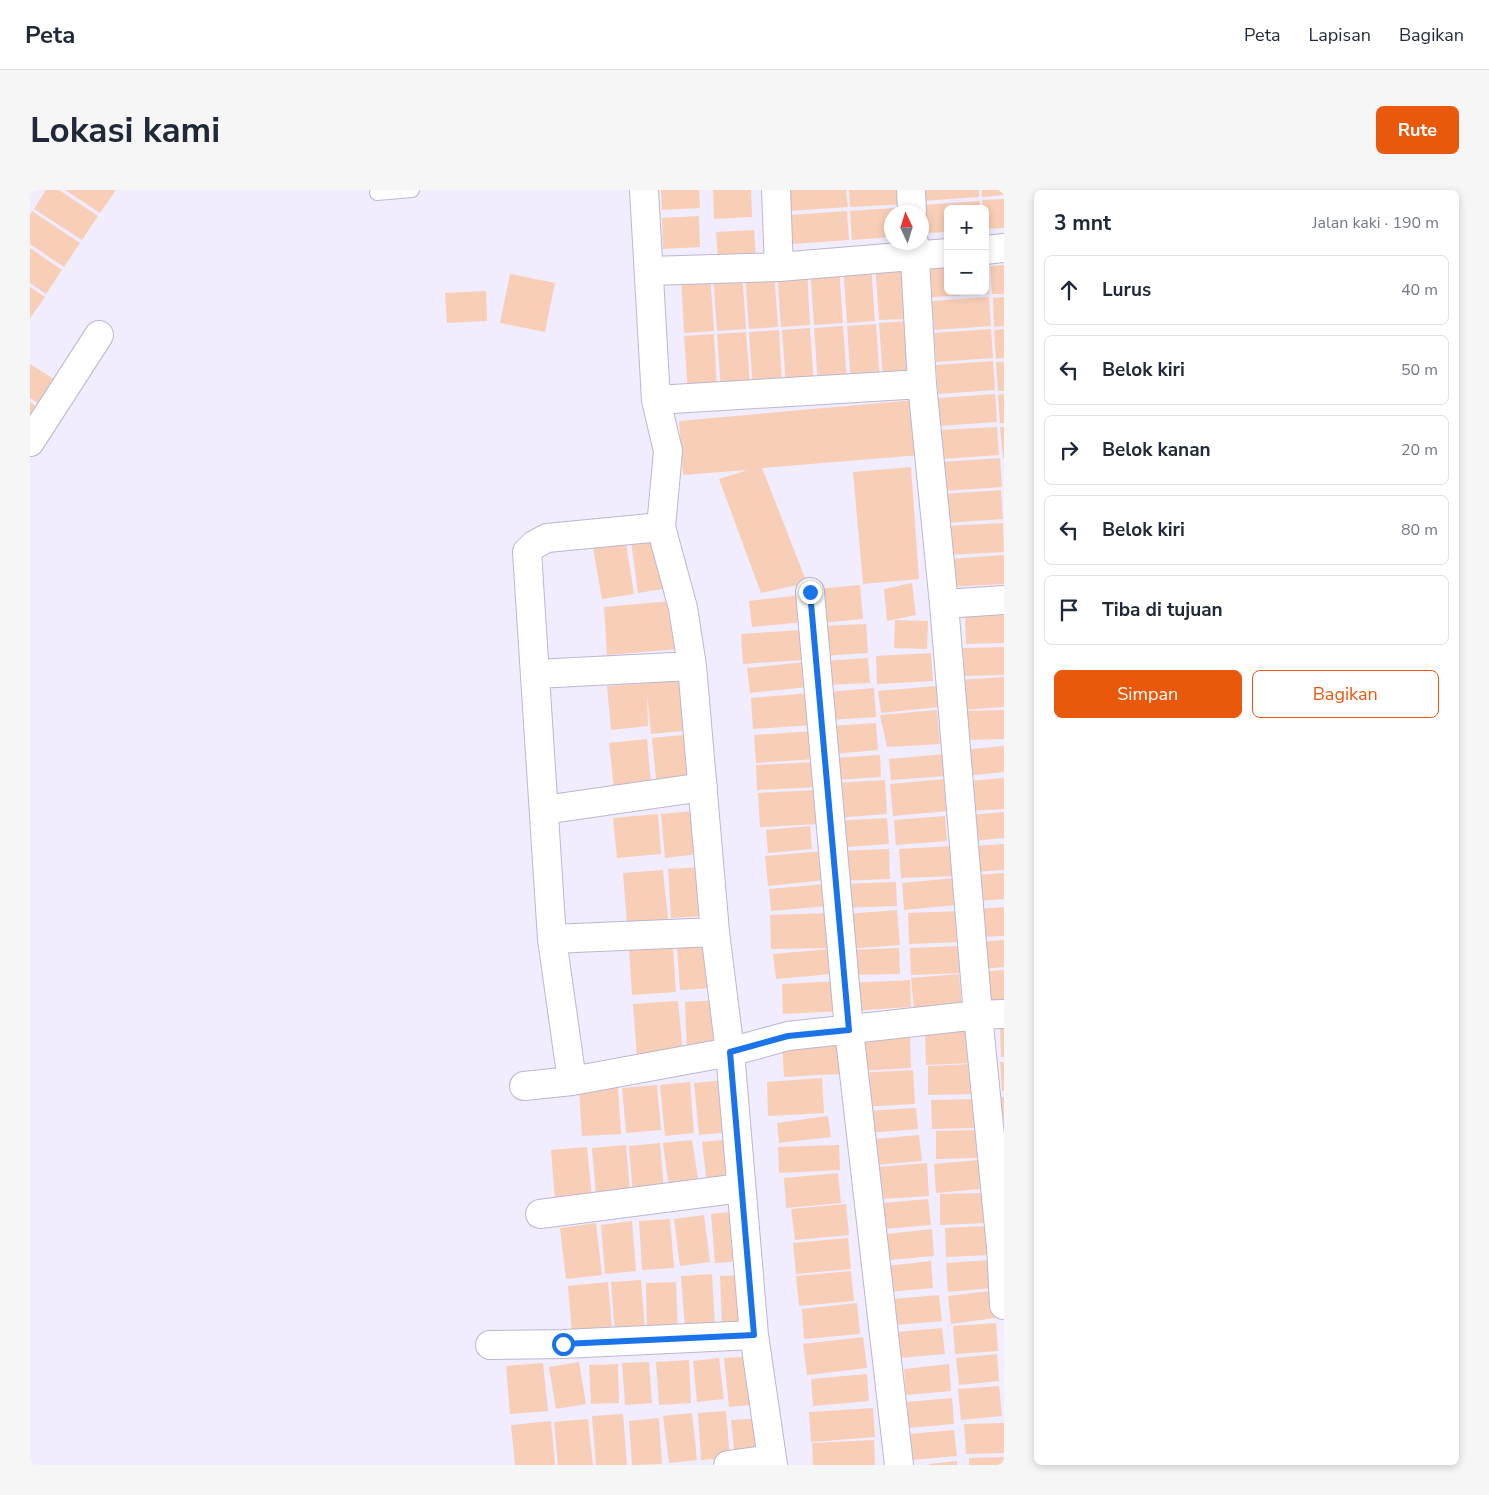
<!DOCTYPE html>
<html lang="id">
<head>
<meta charset="utf-8">
<style>
  body { margin:0; font-family:"Nunito Sans",sans-serif; background:#f6f6f7; color:#1f2937 }
  .controls { position:absolute; right:15px; top:15px; display:grid; overflow:hidden; border-radius:8px; box-shadow:0 2px 8px #0003 }
  .controls button { width:45px; height:45px; display:grid; place-items:center; padding:0; border:0; border-bottom:1px solid #e0e1e3; background:#fff; color:#1f2937; font:25px sans-serif }
  .compass { position:absolute; left:854px; top:15px; width:45px; height:45px; border-radius:50%; background:#fff; box-shadow:0 2px 8px #0003; rotate:356deg }
  .stop { position:absolute; width:15px; height:15px; margin:-11px; border:4px solid #1a73e8; border-radius:50%; background:#fff }
  .stop.end { background:#1a73e8; border-color:#fff; box-shadow:0 1px 5px #0008 }
  .list { margin:0; padding:0; list-style:none }
  h2 { display:flex; justify-content:space-between; align-items:center; height:65px; margin:0; padding:0 20px; font-size:21px }
  h2 small { font-size:16px; font-weight:400; color:#747a83 }
  .list li { display:grid; grid-template-columns:32px 1fr auto; gap:15px; align-items:center; box-sizing:border-box; height:70px; margin:0 10px 10px; padding:0 10px; border:1px solid #e0e1e3; border-radius:8px }
  .list b { display:block; font-size:19px; white-space:nowrap }
  .list em { font-size:16px; font-style:normal; color:#747a83 }
  .actions { display:flex; gap:10px; padding:15px 20px }
  .actions a { flex:1; padding:11px 0; border:1px solid #ea580c; border-radius:8px; text-align:center; font-size:18px; color:#ea580c }
  .actions .main { background:#ea580c; color:#fff }
  .icon { flex:none; width:28px; height:28px; fill:none; stroke:currentColor; stroke-width:2; stroke-linecap:round; stroke-linejoin:round }
  .map { position:relative; flex:none; width:974px; height:1275px; overflow:hidden; border-radius:8px }
  header { display:flex; align-items:center; gap:30px; box-sizing:border-box; height:70px; padding:0 25px; background:#fff; border-bottom:1px solid #e0e1e3 }
  header strong { font-size:24px }
  nav { display:flex; gap:28px; margin-inline-start:auto; font-size:18px }
  .intro { display:flex; align-items:center; justify-content:space-between; box-sizing:border-box; height:120px; padding:0 30px }
  h1 { margin:0; font-size:35px }
  .button { padding:12px 22px; border-radius:8px; background:#ea580c; color:#fff; font-size:18px; font-weight:700 }
  main { display:flex; gap:30px; padding:0 30px }
  aside { flex:1; background:#fff; border-radius:8px; box-shadow:0 2px 8px #0003 }
  .map>svg:first-child { display:block }
  .building { fill:#f9ceb7 }
  .lines { fill:none; stroke-linecap:round; stroke-linejoin:round }
  .lane-casing { stroke:#bdb6d1; stroke-width:16 }
  .street-casing { stroke:#bdb6d1; stroke-width:30 }
  .lane { stroke:#fff; stroke-width:14 }
  .street { stroke:#fff; stroke-width:28 }
  .route { stroke:#1a73e8; stroke-width:6 }
</style>
</head>
<body>
<header>
<strong>Peta</strong>
<nav><a>Peta</a><a>Lapisan</a><a>Bagikan</a></nav>
</header>
<div class="intro"><h1>Lokasi kami</h1><a class="button">Rute</a></div>
<main>
<div class="map">
<svg width="974" height="1275" viewBox="0 0 974 1275">
  <rect width="100%" height="100%" fill="#f1ecfe"/>
  <path class="building" d="M 16,0 L 29,0 L 68,26 L 52,50 L 4,19 Z
    M 35,0 L 86,0 L 70,23 Z
    M 631,0 L 669,0 L 670,18 L 632,20 Z
    M 683,0 L 721,0 L 722,27 L 684,29 Z
    M 758,0 L 816,0 L 818,17 L 760,21 Z
    M 819,0 L 877,0 L 878,14 L 820,17 Z
    M 891,0 L 949,0 L 949,7 L 892,11 Z
    M 952,0 L 974,0 L 974,5 L 952,7 Z
    M 974,9 L 974,38 L 955,39 L 955,19 L 953,19 L 952,10 Z
    M 950,11 L 950,19 L 918,19 L 918,42 L 894,43 L 892,15 Z
    M 878,17 L 878,22 L 862,22 L 862,47 L 822,50 L 820,21 Z
    M 2,21 L 50,53 L 34,77 L 0,54 L 0,25 Z
    M 817,21 L 819,50 L 762,54 L 760,25 Z
    M 669,26 L 670,57 L 633,59 L 632,28 Z
    M 724,40 L 726,70 L 688,72 L 686,42 Z
    M 0,58 L 32,80 L 16,104 L 0,93 Z
    M 874,71 L 878,129 L 849,130 L 845,73 Z
    M 841,74 L 845,131 L 817,133 L 813,76 Z
    M 955,75 L 957,75 L 959,104 L 902,107 L 900,79 L 918,77 L 918,101 L 955,101 Z
    M 974,75 L 974,104 L 962,104 L 960,76 Z
    M 809,76 L 813,133 L 784,135 L 780,78 Z
    M 777,78 L 780,135 L 751,137 L 747,80 Z
    M 744,80 L 748,137 L 719,139 L 715,82 Z
    M 712,82 L 716,139 L 687,141 L 683,84 Z
    M 480,84 L 525,93 L 515,142 L 470,133 Z
    M 680,84 L 684,141 L 654,143 L 651,86 Z
    M 0,97 L 15,107 L 0,128 Z
    M 456,101 L 457,131 L 417,133 L 415,103 Z
    M 959,107 L 961,136 L 904,140 L 902,111 Z
    M 974,107 L 974,136 L 964,137 L 963,108 Z
    M 878,131 L 882,188 L 853,190 L 849,133 Z
    M 846,134 L 850,191 L 821,193 L 817,136 Z
    M 813,136 L 817,193 L 788,195 L 784,138 Z
    M 780,138 L 784,195 L 756,197 L 752,140 Z
    M 961,139 L 963,168 L 906,172 L 904,143 Z
    M 974,139 L 974,168 L 966,169 L 964,140 Z
    M 749,140 L 752,197 L 723,199 L 719,142 Z
    M 716,142 L 720,199 L 691,201 L 687,144 Z
    M 684,144 L 687,201 L 658,203 L 654,146 Z
    M 963,171 L 965,200 L 908,204 L 906,175 Z
    M 966,172 L 974,172 L 974,201 L 968,201 Z
    M 0,174 L 33,195 L 17,219 L 0,208 Z
    M 965,204 L 967,232 L 909,236 L 907,208 Z
    M 974,204 L 974,233 L 970,233 L 968,205 Z
    M 885,210 L 890,265 L 732,278 L 777,393 L 731,403 L 689,289 L 718,280 L 653,285 L 649,231 Z
    M 0,212 L 14,222 L 0,244 Z
    M 967,237 L 969,265 L 912,269 L 910,240 Z
    M 970,237 L 974,237 L 974,268 L 973,268 Z
    M 970,268 L 972,297 L 914,301 L 912,272 Z
    M 881,277 L 889,389 L 833,394 L 823,282 Z
    M 971,300 L 973,329 L 916,333 L 914,304 Z
    M 973,333 L 974,362 L 917,365 L 916,336 Z
    M 630,347 L 639,398 L 608,403 L 601,351 Z
    M 596,353 L 604,404 L 572,409 L 563,358 Z
    M 974,365 L 974,394 L 920,397 L 918,369 Z
    M 882,393 L 886,425 L 857,431 L 854,399 Z
    M 830,395 L 833,429 L 791,433 L 788,399 Z
    M 771,405 L 774,432 L 722,437 L 719,411 Z
    M 642,411 L 649,459 L 577,465 L 574,417 Z
    M 974,425 L 974,453 L 936,454 L 935,426 Z
    M 865,430 L 898,431 L 897,459 L 864,458 Z
    M 836,434 L 838,463 L 793,466 L 792,436 Z
    M 771,440 L 773,470 L 713,474 L 711,444 Z
    M 974,457 L 974,485 L 934,486 L 933,458 Z
    M 901,463 L 903,491 L 847,494 L 846,466 Z
    M 838,468 L 840,493 L 794,495 L 793,471 Z
    M 775,472 L 778,497 L 720,503 L 717,478 Z
    M 974,487 L 974,517 L 932,520 L 930,490 Z
    M 658,490 L 663,540 L 621,544 L 617,503 L 618,536 L 581,540 L 577,496 Z
    M 907,496 L 909,517 L 851,523 L 848,501 Z
    M 844,498 L 846,527 L 800,530 L 798,502 Z
    M 781,503 L 783,535 L 723,539 L 721,508 Z
    M 907,520 L 910,554 L 857,557 L 850,525 Z
    M 974,520 L 974,549 L 933,550 L 932,521 Z
    M 846,533 L 848,560 L 803,564 L 800,536 Z
    M 784,541 L 786,569 L 726,573 L 724,545 Z
    M 662,544 L 667,595 L 627,599 L 622,548 Z
    M 617,549 L 621,595 L 584,599 L 579,553 Z
    M 974,556 L 974,582 L 934,586 L 932,560 Z
    M 914,564 L 916,586 L 861,590 L 859,569 Z
    M 850,565 L 851,587 L 803,590 L 803,568 Z
    M 787,572 L 788,597 L 727,600 L 726,575 Z
    M 974,588 L 974,619 L 939,621 L 937,591 Z
    M 915,589 L 918,621 L 863,626 L 860,594 Z
    M 855,590 L 857,624 L 806,628 L 804,593 Z
    M 787,600 L 789,634 L 730,637 L 728,603 Z
    M 663,621 L 668,664 L 635,668 L 631,624 Z
    M 974,622 L 974,648 L 943,651 L 941,625 Z
    M 628,624 L 631,664 L 587,668 L 583,628 Z
    M 915,626 L 917,651 L 866,655 L 864,630 Z
    M 857,628 L 859,654 L 805,658 L 803,631 Z
    M 780,636 L 782,659 L 738,663 L 736,640 Z
    M 974,654 L 974,680 L 945,682 L 944,656 Z
    M 923,656 L 925,686 L 871,688 L 869,659 Z
    M 859,659 L 860,689 L 808,691 L 807,661 Z
    M 793,661 L 796,690 L 738,696 L 735,666 Z
    M 672,677 L 676,726 L 641,728 L 638,679 Z
    M 633,680 L 638,730 L 597,734 L 593,683 Z
    M 974,683 L 974,709 L 948,711 L 945,685 Z
    M 924,688 L 926,715 L 874,720 L 872,693 Z
    M 866,692 L 867,716 L 812,718 L 811,694 Z
    M 796,694 L 798,716 L 741,721 L 739,699 Z
    M 974,717 L 974,746 L 949,747 L 947,719 Z
    M 867,720 L 870,755 L 818,759 L 815,724 Z
    M 930,721 L 931,752 L 879,754 L 878,723 Z
    M 800,723 L 801,758 L 741,759 L 740,725 Z
    M 974,750 L 974,777 L 951,779 L 949,752 Z
    M 682,755 L 685,798 L 650,800 L 647,758 Z
    M 931,756 L 933,783 L 881,785 L 880,758 Z
    M 643,757 L 646,802 L 602,805 L 599,760 Z
    M 869,758 L 870,784 L 818,785 L 817,760 Z
    M 801,759 L 803,784 L 746,789 L 743,764 Z
    M 974,780 L 974,811 L 953,813 L 951,782 Z
    M 929,784 L 932,815 L 884,819 L 881,788 Z
    M 880,790 L 881,817 L 821,821 L 819,793 Z
    M 810,791 L 812,821 L 753,824 L 752,794 Z
    M 689,810 L 691,861 L 657,862 L 655,812 Z
    M 648,811 L 653,864 L 607,868 L 603,814 Z
    M 974,838 L 974,867 L 971,867 L 970,839 Z
    M 941,840 L 943,873 L 896,875 L 895,843 Z
    M 880,844 L 881,878 L 829,881 L 827,847 Z
    M 807,849 L 810,884 L 754,887 L 752,853 Z
    M 970,872 L 974,872 L 974,901 L 972,901 Z
    M 943,874 L 944,904 L 898,905 L 898,876 Z
    M 883,880 L 885,914 L 830,917 L 828,883 Z
    M 792,888 L 794,923 L 738,926 L 737,892 Z
    M 696,890 L 700,942 L 669,945 L 664,893 Z
    M 660,892 L 664,943 L 635,946 L 630,895 Z
    M 627,895 L 631,940 L 596,943 L 592,898 Z
    M 588,897 L 591,944 L 552,946 L 549,899 Z
    M 971,907 L 974,907 L 974,929 L 972,930 Z
    M 944,909 L 945,938 L 902,939 L 901,910 Z
    M 886,918 L 888,939 L 837,943 L 836,921 Z
    M 798,926 L 801,947 L 749,953 L 747,933 Z
    M 946,940 L 947,968 L 906,969 L 906,941 Z
    M 889,945 L 892,971 L 846,975 L 844,949 Z
    M 700,949 L 704,991 L 677,994 L 672,952 Z
    M 662,950 L 669,995 L 639,999 L 633,953 Z
    M 630,953 L 634,1001 L 603,1004 L 599,956 Z
    M 596,955 L 600,1003 L 566,1006 L 562,958 Z
    M 809,955 L 810,980 L 749,983 L 748,957 Z
    M 557,957 L 562,1008 L 525,1011 L 521,960 Z
    M 948,970 L 950,999 L 906,1003 L 904,974 Z
    M 897,973 L 899,1006 L 850,1009 L 847,977 Z
    M 808,983 L 811,1013 L 756,1018 L 754,988 Z
    M 955,1003 L 956,1033 L 910,1035 L 910,1004 Z
    M 898,1009 L 901,1035 L 855,1039 L 853,1013 Z
    M 816,1014 L 819,1045 L 765,1050 L 761,1019 Z
    M 710,1021 L 714,1071 L 685,1073 L 681,1024 Z
    M 674,1025 L 680,1072 L 650,1076 L 644,1029 Z
    M 640,1029 L 644,1078 L 612,1080 L 609,1031 Z
    M 602,1031 L 606,1081 L 575,1084 L 571,1035 Z
    M 566,1033 L 572,1085 L 536,1089 L 530,1038 Z
    M 958,1036 L 960,1065 L 916,1067 L 915,1038 Z
    M 902,1039 L 904,1066 L 859,1070 L 856,1044 Z
    M 818,1048 L 821,1079 L 766,1084 L 763,1053 Z
    M 959,1070 L 961,1098 L 918,1102 L 916,1073 Z
    M 901,1071 L 903,1098 L 858,1102 L 856,1076 Z
    M 821,1081 L 824,1111 L 769,1116 L 766,1086 Z
    M 682,1084 L 685,1138 L 655,1140 L 651,1086 Z
    M 717,1085 L 718,1134 L 692,1135 L 690,1086 Z
    M 611,1090 L 615,1141 L 585,1144 L 581,1092 Z
    M 578,1092 L 582,1140 L 542,1144 L 538,1096 Z
    M 646,1092 L 648,1143 L 617,1143 L 616,1093 Z
    M 961,1101 L 965,1128 L 921,1134 L 918,1106 Z
    M 909,1105 L 912,1131 L 866,1135 L 864,1109 Z
    M 827,1113 L 830,1144 L 774,1149 L 772,1119 Z
    M 966,1133 L 968,1161 L 925,1164 L 923,1136 Z
    M 912,1138 L 915,1164 L 869,1168 L 867,1142 Z
    M 833,1147 L 837,1178 L 777,1185 L 773,1154 Z
    M 967,1164 L 969,1191 L 929,1195 L 926,1168 Z
    M 726,1166 L 730,1214 L 699,1217 L 694,1168 Z
    M 689,1168 L 694,1209 L 667,1212 L 663,1171 Z
    M 659,1170 L 661,1213 L 629,1215 L 626,1172 Z
    M 549,1172 L 556,1214 L 526,1219 L 519,1177 Z
    M 619,1172 L 622,1213 L 595,1215 L 592,1173 Z
    M 513,1173 L 518,1221 L 480,1224 L 476,1176 Z
    M 588,1174 L 589,1213 L 561,1214 L 559,1175 Z
    M 919,1174 L 921,1201 L 876,1205 L 874,1179 Z
    M 837,1184 L 839,1211 L 783,1216 L 781,1189 Z
    M 969,1196 L 972,1226 L 931,1230 L 928,1199 Z
    M 922,1208 L 924,1234 L 879,1238 L 877,1212 Z
    M 843,1218 L 845,1247 L 781,1252 L 779,1222 Z
    M 696,1221 L 700,1268 L 671,1270 L 668,1223 Z
    M 662,1223 L 667,1270 L 639,1273 L 633,1226 Z
    M 593,1224 L 597,1275 L 566,1275 L 562,1226 Z
    M 629,1228 L 632,1274 L 602,1275 L 599,1231 Z
    M 734,1228 L 737,1268 L 705,1270 L 701,1230 Z
    M 558,1229 L 563,1275 L 528,1275 L 524,1232 Z
    M 521,1231 L 525,1275 L 485,1275 L 481,1235 Z
    M 974,1233 L 974,1263 L 936,1264 L 934,1234 Z
    M 924,1240 L 927,1266 L 881,1270 L 879,1244 Z
    M 844,1250 L 845,1275 L 783,1275 L 782,1253 Z
    M 974,1267 L 974,1275 L 939,1275 L 939,1268 Z
    M 927,1271 L 927,1275 L 899,1275 L 899,1274 Z"/>
  <g class="lines">
    <defs>
      <path id="lane" d="M 347,3 L 382,0"/>
      <path id="street" d="M 614,0 L 626,210 L 638,261 L 631,337 L 653,418 L 662,476 L 685,742 L 700,862 L 724,1145 L 743,1275
        M 746,0 L 749,77
        M 881,0 L 882,22
        M 884,52 L 892,194 L 914,414 L 948,825 L 971,1057 L 974,1115
        M 955,60 L 974,58
        M 619,81 L 749,77 L 918,63
        M 626,210 L 892,194
        M 0,252 L 69,145
        M 780,402 L 819,840 L 869,1275
        M 914,414 L 974,410
        M 506,484 L 662,476
        M 514,620 L 673,597
        M 522,749 L 685,742
        M 542,891 L 522,749 L 497,362 L 504,355 L 517,348 L 631,337
        M 494,896 L 542,891 L 700,862 L 758,846 L 948,825 L 974,824
        M 510,1024 L 711,998
        M 460,1155 L 533,1154 L 724,1145
        M 698,1275 L 742,1269"/>
    </defs>
    <use href="#lane" class="lane-casing"/>
    <use href="#street" class="street-casing"/>
    <use href="#lane" class="lane"/>
    <use href="#street" class="street"/>
  </g>
  <g class="lines">
    <path class="route" d="M 533,1154 L 724,1145 L 700,862 L 758,846 L 819,840 L 780,402"/>
  </g>
</svg>
<div class="controls">
<button>+</button>
<button>−</button>
</div>
<svg class="compass" viewBox="-18 -18 36 36"><path d="M0-13l5 13h-10z" fill="#e53935"/><path d="M0 13l5-13h-10z" fill="#747a83"/></svg>
<div class="stop" style="left:533px;top:1154px"></div>
<div class="stop end" style="left:780px;top:402px"></div>
</div>
<aside>
<h2>3 mnt<small>Jalan kaki · 190 m</small></h2>
<ul class="list">
<li><svg class="icon" aria-label="ahead" viewBox="0 0 24 24"><path d="M12 20V5M6 11l6-6 6 6"/></svg><div><b>Lurus</b></div><em>40 m</em></li>
<li><svg class="icon" aria-label="left" viewBox="0 0 24 24"><path d="M17 20v-9H6M10 6l-5 5 5 5"/></svg><div><b>Belok kiri</b></div><em>50 m</em></li>
<li><svg class="icon" aria-label="right" viewBox="0 0 24 24"><path d="M7 20v-9h11M14 6l5 5-5 5"/></svg><div><b>Belok kanan</b></div><em>20 m</em></li>
<li><svg class="icon" aria-label="left" viewBox="0 0 24 24"><path d="M17 20v-9H6M10 6l-5 5 5 5"/></svg><div><b>Belok kiri</b></div><em>80 m</em></li>
<li><svg class="icon" aria-label="arrive" viewBox="0 0 24 24"><path d="M6 21V4h12l-3 4 3 4H6"/></svg><div><b>Tiba di tujuan</b></div></li>
</ul>
<div class="actions"><a class="main">Simpan</a><a>Bagikan</a></div>
</aside>
</main>
</body>
</html>
